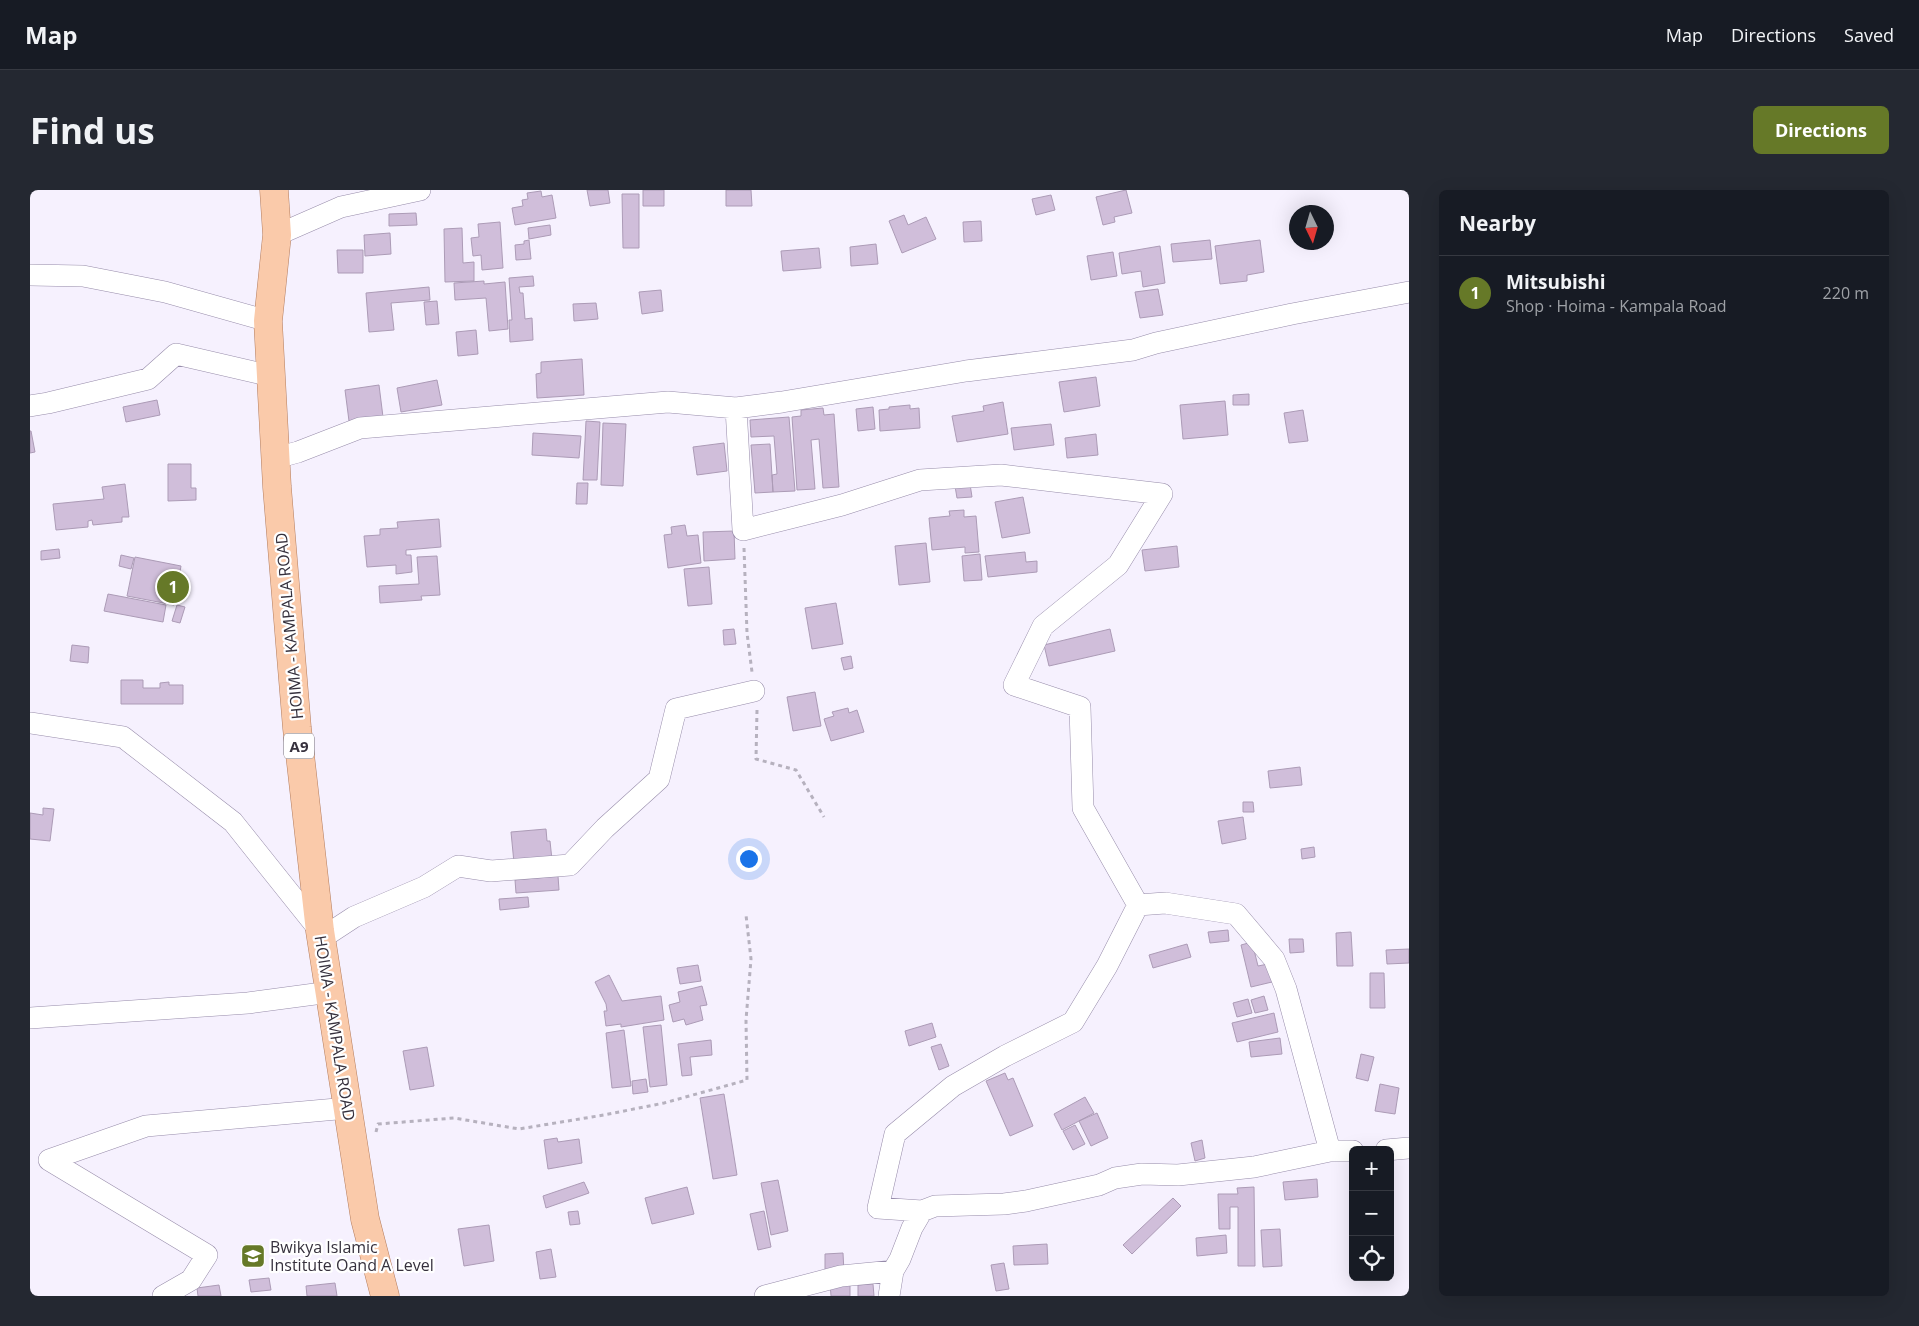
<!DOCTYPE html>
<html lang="en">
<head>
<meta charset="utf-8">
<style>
  body { margin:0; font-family:"Open Sans",sans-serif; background:#242831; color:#f1f3f6 }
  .controls { position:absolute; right:15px; bottom:15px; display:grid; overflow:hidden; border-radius:8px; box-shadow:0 5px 20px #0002 }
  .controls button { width:45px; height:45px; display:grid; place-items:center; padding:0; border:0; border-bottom:1px solid #363941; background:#171b24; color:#f1f3f6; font:25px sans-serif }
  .compass { position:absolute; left:1259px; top:15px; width:45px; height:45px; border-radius:50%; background:#171b24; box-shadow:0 5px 20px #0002; rotate:175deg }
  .you { position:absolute; left:718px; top:668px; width:18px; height:18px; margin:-12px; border:4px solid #fff; border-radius:50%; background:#1a73e8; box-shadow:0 0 0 8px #1a73e833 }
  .badge { display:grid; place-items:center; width:32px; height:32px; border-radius:50%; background:#667928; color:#fff; font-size:16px; font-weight:700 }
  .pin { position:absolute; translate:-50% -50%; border:2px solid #fff; box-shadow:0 1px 5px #0006 }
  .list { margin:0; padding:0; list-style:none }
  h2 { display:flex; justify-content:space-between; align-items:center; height:65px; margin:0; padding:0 20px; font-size:21px }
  h2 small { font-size:16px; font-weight:400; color:#9ea1a6 }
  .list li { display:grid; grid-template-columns:32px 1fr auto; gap:15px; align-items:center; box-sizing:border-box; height:75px; padding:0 20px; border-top:1px solid #363941 }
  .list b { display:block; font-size:19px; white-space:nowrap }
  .list p { margin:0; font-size:16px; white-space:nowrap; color:#9ea1a6 }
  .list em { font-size:16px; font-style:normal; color:#9ea1a6 }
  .icon { flex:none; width:28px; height:28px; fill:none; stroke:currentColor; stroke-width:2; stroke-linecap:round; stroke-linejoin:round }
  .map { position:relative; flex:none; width:1379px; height:1106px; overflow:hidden; border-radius:8px }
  header { display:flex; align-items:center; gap:30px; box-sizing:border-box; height:70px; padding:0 25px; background:#171b24; border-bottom:1px solid #363941 }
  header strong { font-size:24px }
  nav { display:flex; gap:28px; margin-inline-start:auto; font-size:18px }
  .intro { display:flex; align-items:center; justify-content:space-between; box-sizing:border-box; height:120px; padding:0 30px }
  h1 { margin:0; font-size:35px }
  .button { padding:12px 22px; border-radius:8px; background:#667928; color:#fff; font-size:18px; font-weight:700 }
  main { display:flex; gap:30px; padding:0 30px }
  aside { flex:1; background:#171b24; border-radius:8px; box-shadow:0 5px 20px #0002 }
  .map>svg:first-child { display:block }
  .building { fill:#d0beda; stroke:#ac9bb6 }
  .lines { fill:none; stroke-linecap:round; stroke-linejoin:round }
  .street-casing { stroke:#978caa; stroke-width:22 }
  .primary-casing { stroke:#b37d5f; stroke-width:29 }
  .path { stroke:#b6b1be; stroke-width:3; stroke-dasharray:4 4; stroke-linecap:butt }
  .street { stroke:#fff; stroke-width:21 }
  .primary { stroke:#facaaa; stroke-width:28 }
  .labels { text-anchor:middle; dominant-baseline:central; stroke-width:4.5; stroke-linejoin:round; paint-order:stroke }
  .shield { fill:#fff; stroke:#726f77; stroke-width:1 }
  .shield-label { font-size:15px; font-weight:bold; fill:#36313d }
  .street-label { font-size:16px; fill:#36313d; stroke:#fff }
  .poi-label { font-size:16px; fill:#36313d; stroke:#fff; text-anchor:start }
</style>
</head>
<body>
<header>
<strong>Map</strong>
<nav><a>Map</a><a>Directions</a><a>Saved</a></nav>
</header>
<div class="intro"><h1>Find us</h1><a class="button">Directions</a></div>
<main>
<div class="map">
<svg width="1379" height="1106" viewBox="0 0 1379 1106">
  <rect width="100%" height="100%" fill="#f6f1fe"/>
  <path class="building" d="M 557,0 L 578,0 L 580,13 L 560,16 Z
    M 613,0 L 634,0 L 634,16 L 613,16 Z
    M 696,0 L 721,0 L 722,16 L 696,16 Z
    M 1096,0 L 1102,23 L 1084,27 L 1085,32 L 1073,35 L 1066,7 Z
    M 511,1 L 512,7 L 522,5 L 526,28 L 485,35 L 482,18 L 493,16 L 492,10 L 498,9 L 497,3 Z
    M 592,4 L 609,4 L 609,58 L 593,58 Z
    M 1021,5 L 1025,20 L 1006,25 L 1002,9 Z
    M 386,23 L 387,35 L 359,36 L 359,24 Z
    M 874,25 L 878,35 L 896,27 L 906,49 L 872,63 L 859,31 Z
    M 951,31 L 952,51 L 934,52 L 933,32 Z
    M 470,32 L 473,78 L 452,80 L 451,65 L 443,66 L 441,48 L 449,47 L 448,34 Z
    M 520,35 L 521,45 L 499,49 L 498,38 Z
    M 432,38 L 433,73 L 444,72 L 444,91 L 415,92 L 414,39 Z
    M 360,43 L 361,64 L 335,66 L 334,45 Z
    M 499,50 L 501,69 L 486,70 L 485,55 L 494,54 L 494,51 Z
    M 1180,50 L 1182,69 L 1143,72 L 1141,54 Z
    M 1230,50 L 1234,82 L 1217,85 L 1217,91 L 1190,94 L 1185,56 Z
    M 846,54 L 848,74 L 821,76 L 820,57 Z
    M 1130,56 L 1135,93 L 1113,97 L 1111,81 L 1092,84 L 1089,63 Z
    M 789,58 L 791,78 L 753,81 L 751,61 Z
    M 307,60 L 333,60 L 333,83 L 308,83 Z
    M 1083,62 L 1087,86 L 1061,90 L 1057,66 Z
    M 503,86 L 504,96 L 489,97 L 490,103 L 493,103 L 495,129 L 502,128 L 503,150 L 480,152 L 479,130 L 482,130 L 479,88 Z
    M 454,91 L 454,94 L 475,92 L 478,139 L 459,141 L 456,108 L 425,110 L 424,93 Z
    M 399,97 L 400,110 L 361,113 L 364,140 L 339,142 L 336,103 Z
    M 1128,99 L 1133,125 L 1110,128 L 1105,102 Z
    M 631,100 L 633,121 L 612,124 L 609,102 Z
    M 407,111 L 409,134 L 396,135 L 394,112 Z
    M 566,113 L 568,129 L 544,131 L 543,114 Z
    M 446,140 L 448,164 L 428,166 L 426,142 Z
    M 552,169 L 554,205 L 507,208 L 506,184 L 511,183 L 511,172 Z
    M 1066,187 L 1070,216 L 1034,222 L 1029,192 Z
    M 407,190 L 412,215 L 371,222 L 367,198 Z
    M 349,195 L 353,227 L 319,231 L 315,200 Z
    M 1219,204 L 1219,215 L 1203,215 L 1203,205 Z
    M 127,210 L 130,225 L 96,232 L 93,217 Z
    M 1195,211 L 1198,245 L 1153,249 L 1150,215 Z
    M 973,212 L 978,244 L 927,252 L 922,226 L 954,221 L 953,216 Z
    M 880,215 L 880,219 L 889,218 L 890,238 L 850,241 L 849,220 L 859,219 L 859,217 Z
    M 843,217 L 845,239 L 828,241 L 826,219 Z
    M 793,218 L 794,225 L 804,224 L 809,297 L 793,298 L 789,249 L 781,250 L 785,299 L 767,300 L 762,227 L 771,226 L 771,220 Z
    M 1273,220 L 1278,251 L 1259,253 L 1254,223 Z
    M 759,227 L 765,301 L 743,302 L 742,285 L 747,284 L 744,246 L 721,247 L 720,230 Z
    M 556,231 L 570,232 L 567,290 L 553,290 Z
    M 573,233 L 596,234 L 593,296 L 571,295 Z
    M 1021,234 L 1024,255 L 984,260 L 981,238 Z
    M 0,241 L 1,241 L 5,262 L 0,263 Z
    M 503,243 L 551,246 L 549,268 L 502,265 Z
    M 1066,244 L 1068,265 L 1037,268 L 1035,248 Z
    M 694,253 L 697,281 L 667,285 L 663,257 Z
    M 740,254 L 743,302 L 725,303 L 721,255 Z
    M 138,274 L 161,274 L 161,298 L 166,298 L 166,310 L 138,311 Z
    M 547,293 L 558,293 L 557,314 L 546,314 Z
    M 95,294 L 99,327 L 92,327 L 92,332 L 63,335 L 62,330 L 58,331 L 58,337 L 26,340 L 23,314 L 74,309 L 72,297 Z
    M 940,294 L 942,307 L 927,308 L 925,296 Z
    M 993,307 L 1000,343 L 972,348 L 965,312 Z
    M 934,320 L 934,327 L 946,326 L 949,362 L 935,363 L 935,357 L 902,360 L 899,328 L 920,326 L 919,321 Z
    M 409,329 L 411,357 L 376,360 L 376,365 L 381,365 L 382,382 L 366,384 L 366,375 L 337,377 L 334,346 L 350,345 L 350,339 L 368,338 L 367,332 Z
    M 655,335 L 657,346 L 668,345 L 671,373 L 638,378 L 634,345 L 642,344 L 641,337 Z
    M 704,341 L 705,369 L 674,371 L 673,342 Z
    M 896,353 L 900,392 L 869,395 L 865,356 Z
    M 1147,356 L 1149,377 L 1115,381 L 1112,360 Z
    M 29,359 L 30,368 L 11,370 L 11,361 Z
    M 995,362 L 996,372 L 1007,371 L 1007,382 L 958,387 L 955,366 Z
    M 950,364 L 952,390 L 934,391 L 932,366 Z
    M 91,365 L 104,368 L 101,379 L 89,376 Z
    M 407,366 L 410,405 L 391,406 L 392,410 L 350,413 L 349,396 L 389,394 L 387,367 Z
    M 105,367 L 151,376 L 144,415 L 97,406 Z
    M 679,377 L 682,414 L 658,416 L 654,379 Z
    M 78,404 L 136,415 L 133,432 L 74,421 Z
    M 806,413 L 813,454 L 782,459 L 775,418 Z
    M 147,415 L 155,417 L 150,433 L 142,431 Z
    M 704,439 L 706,454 L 694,455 L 693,440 Z
    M 1080,439 L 1085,461 L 1019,476 L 1014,455 Z
    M 42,455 L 59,457 L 58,473 L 40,471 Z
    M 821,466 L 823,478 L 814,480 L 811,468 Z
    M 91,490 L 113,490 L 113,498 L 130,498 L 130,493 L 139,492 L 139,495 L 153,495 L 153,514 L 91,514 Z
    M 785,502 L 791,536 L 763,541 L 757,507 Z
    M 818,518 L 819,523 L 827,520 L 834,542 L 801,551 L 794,529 L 804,526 L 802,522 Z
    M 1270,577 L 1272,595 L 1240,598 L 1238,581 Z
    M 1213,612 L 1223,612 L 1224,622 L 1213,622 Z
    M 13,618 L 24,619 L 20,651 L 0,649 L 0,623 L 13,625 Z
    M 1213,627 L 1216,649 L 1192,654 L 1188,631 Z
    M 516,639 L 517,651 L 520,651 L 522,670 L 484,673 L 481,642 Z
    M 1284,657 L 1285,667 L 1272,669 L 1271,659 Z
    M 528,686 L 529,700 L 486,703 L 485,690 Z
    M 498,707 L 499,717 L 470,720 L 469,709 Z
    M 1198,740 L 1199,751 L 1180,753 L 1178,742 Z
    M 1321,742 L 1323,776 L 1307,776 L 1306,743 Z
    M 1259,749 L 1273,749 L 1274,762 L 1260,763 Z
    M 1222,752 L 1228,776 L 1238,774 L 1242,792 L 1221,797 L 1211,755 Z
    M 1157,754 L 1161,767 L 1123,778 L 1119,765 Z
    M 1379,759 L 1379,773 L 1357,774 L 1356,760 Z
    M 668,775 L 671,791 L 650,794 L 647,778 Z
    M 1340,783 L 1354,783 L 1355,818 L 1340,818 Z
    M 579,785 L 592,811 L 631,806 L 634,830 L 591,837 L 591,834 L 576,836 L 574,821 L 577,821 L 576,814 L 565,792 Z
    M 672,796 L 677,815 L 670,816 L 673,830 L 656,835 L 654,829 L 643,832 L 639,815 L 650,812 L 648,802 Z
    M 1234,806 L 1238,820 L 1225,823 L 1221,810 Z
    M 1218,809 L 1222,823 L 1207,827 L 1203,813 Z
    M 1244,823 L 1248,842 L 1207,852 L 1202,833 Z
    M 902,833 L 906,847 L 879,856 L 875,841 Z
    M 631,835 L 637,895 L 620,897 L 613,837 Z
    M 594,840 L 601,896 L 582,898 L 576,843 Z
    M 1250,848 L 1252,864 L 1221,867 L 1219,852 Z
    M 681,850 L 682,865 L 660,867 L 662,885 L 652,886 L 648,854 Z
    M 911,854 L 919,876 L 909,880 L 901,857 Z
    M 397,857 L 404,896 L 380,900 L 373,861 Z
    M 1331,864 L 1344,867 L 1338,891 L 1326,888 Z
    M 975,883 L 978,890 L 983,888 L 1003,936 L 980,946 L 956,891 Z
    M 616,889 L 618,902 L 603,904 L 602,891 Z
    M 1350,894 L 1369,898 L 1365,924 L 1345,921 Z
    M 694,904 L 707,985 L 683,989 L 670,908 Z
    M 1055,907 L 1064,923 L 1032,940 L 1024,924 Z
    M 1067,923 L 1078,948 L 1061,956 L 1049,931 Z
    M 1045,935 L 1055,954 L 1043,960 L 1033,941 Z
    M 527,948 L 528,952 L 549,949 L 552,973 L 518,979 L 514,950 Z
    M 1172,950 L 1175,968 L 1165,971 L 1161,953 Z
    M 1287,989 L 1288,1007 L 1255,1010 L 1253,992 Z
    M 748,990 L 758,1041 L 741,1045 L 731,993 Z
    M 554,992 L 559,1003 L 516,1018 L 513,1006 Z
    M 657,997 L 664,1024 L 622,1034 L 615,1008 Z
    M 1224,997 L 1225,1076 L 1208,1076 L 1208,1017 L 1200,1017 L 1200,1039 L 1189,1039 L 1188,1004 L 1208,1004 L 1207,998 Z
    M 1143,1008 L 1151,1016 L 1102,1064 L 1093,1055 Z
    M 548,1021 L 550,1034 L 540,1035 L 538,1022 Z
    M 734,1021 L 741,1057 L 728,1060 L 720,1024 Z
    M 459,1035 L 464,1071 L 434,1076 L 428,1039 Z
    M 1250,1039 L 1252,1076 L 1233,1077 L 1231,1040 Z
    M 1196,1045 L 1197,1063 L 1167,1066 L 1166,1048 Z
    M 1017,1054 L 1018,1074 L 984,1075 L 983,1056 Z
    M 521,1059 L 526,1087 L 510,1089 L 506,1062 Z
    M 813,1063 L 814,1082 L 795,1083 L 795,1064 Z
    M 974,1073 L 979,1099 L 966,1101 L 961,1075 Z
    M 239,1088 L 241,1100 L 221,1102 L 219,1090 Z
    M 820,1092 L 820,1106 L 801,1106 L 800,1093 Z
    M 305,1093 L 307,1106 L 277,1106 L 276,1096 Z
    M 843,1094 L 844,1106 L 828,1106 L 828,1095 Z
    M 189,1095 L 191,1106 L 168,1106 L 167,1098 Z"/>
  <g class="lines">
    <defs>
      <path id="street" d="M 247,45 L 311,17 L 390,0
        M 0,85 L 53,86 L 135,102 L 238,131
        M 0,216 L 18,213 L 118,189 L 146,164 L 241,186
        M 706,218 L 713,340 L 812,315 L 890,290 L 971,285 L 1132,304 L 1088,375 L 1013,436 L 984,495 L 1050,517 L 1053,618 L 1108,715 L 1135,713 L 1206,724 L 1244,769 L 1256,799 L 1300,961
        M 246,268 L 268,262 L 330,238 L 638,212 L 706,218 L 752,212 L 936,181 L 1103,160 L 1126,153 L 1262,124 L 1379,102
        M 0,533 L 93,547 L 203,632 L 290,741
        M 292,748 L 324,727 L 394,697 L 428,676 L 461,681 L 540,675 L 575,638 L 629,589 L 646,519 L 724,501
        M 0,828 L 218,813 L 300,802
        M 1356,960 L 1379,958
        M 892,1021 L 848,1018 L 865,944 L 923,896 L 975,866 L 1043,832 L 1077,776 L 1108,715
        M 133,1106 L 161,1090 L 177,1065 L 19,970 L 116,936 L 318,918
        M 735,1106 L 811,1086 L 863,1081
        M 859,1106 L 863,1081 L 870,1069 L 882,1038 L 892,1021 L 905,1016 L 974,1014 L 996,1011 L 1069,995 L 1085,988 L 1112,984 L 1148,985 L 1224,977 L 1300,961 L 1323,961"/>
      <path id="primary" d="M 244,0 L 247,45 L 238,131 L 247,297 L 267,538 L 290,741 L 335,1029 L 355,1106"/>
    </defs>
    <use href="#street" class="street-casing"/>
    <use href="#primary" class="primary-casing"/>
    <path class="path" d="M 714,358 L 717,443 L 722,482
      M 727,520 L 726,569 L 766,580 L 794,627
      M 346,942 L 348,934 L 424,928 L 489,939 L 574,925 L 634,913 L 717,890 L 716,830 L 721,769 L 716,725"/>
    <use href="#street" class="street"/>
    <use href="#primary" class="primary"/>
  </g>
  <defs>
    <symbol id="school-square" viewBox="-11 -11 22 22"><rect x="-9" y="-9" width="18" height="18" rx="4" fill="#667928" stroke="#fff"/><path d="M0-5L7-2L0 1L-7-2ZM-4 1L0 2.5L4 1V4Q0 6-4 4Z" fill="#fff"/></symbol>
  </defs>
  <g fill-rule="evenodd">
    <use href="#school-square" x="209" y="1052" width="28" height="28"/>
  </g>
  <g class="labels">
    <rect class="shield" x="254" y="543.5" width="30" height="25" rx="4"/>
    <g class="shield-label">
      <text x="269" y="556">A9</text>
    </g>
    <g class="street-label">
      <text transform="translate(259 436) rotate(-95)">HOIMA - KAMPALA ROAD</text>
      <text transform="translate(305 838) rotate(81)">HOIMA - KAMPALA ROAD</text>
    </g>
    <g class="poi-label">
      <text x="240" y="1057">Bwikya Islamic<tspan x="240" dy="18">Institute Oand A Level</tspan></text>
    </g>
  </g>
</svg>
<div class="controls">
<button>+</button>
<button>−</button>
<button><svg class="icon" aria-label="locate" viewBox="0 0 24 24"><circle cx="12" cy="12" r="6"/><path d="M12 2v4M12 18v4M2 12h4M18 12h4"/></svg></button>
</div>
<svg class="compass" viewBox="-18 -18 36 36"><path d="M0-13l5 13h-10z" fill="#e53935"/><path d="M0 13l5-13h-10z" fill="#9ea1a6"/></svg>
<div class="you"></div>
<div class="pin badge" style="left:143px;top:397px">1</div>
</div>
<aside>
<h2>Nearby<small></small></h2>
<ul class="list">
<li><span class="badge">1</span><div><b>Mitsubishi</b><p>Shop · Hoima - Kampala Road</p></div><em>220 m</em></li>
</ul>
</aside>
</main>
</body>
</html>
